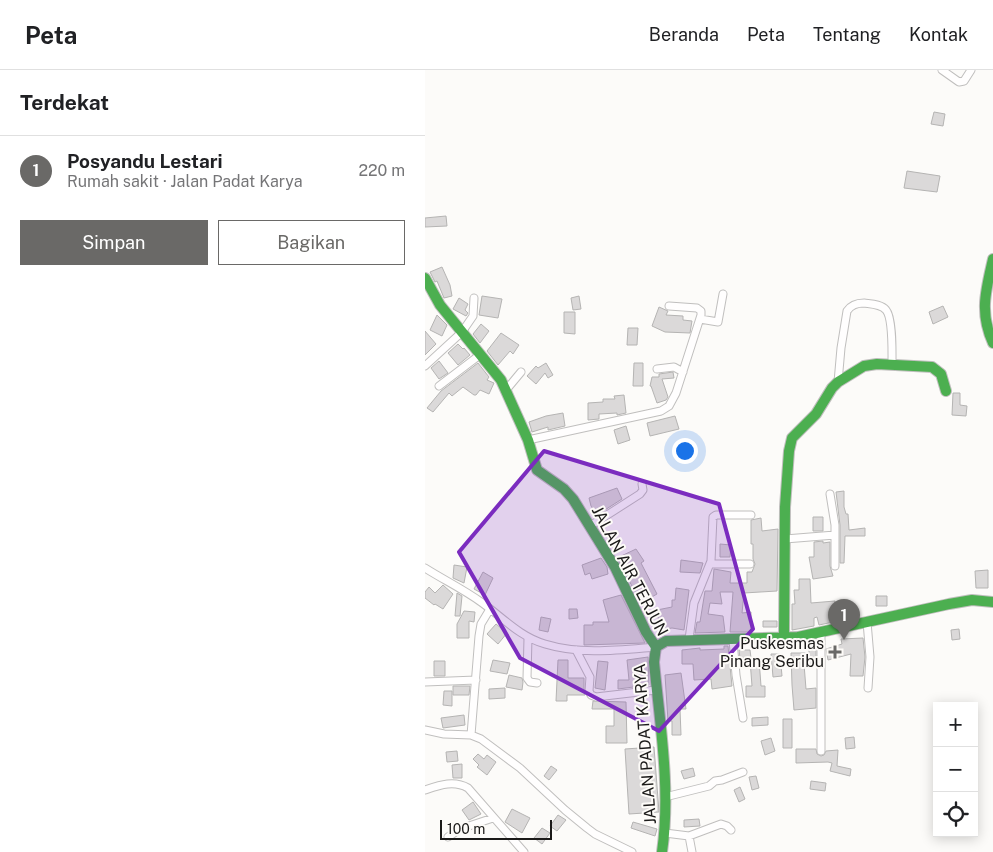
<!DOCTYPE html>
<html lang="id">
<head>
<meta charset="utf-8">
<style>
  body { margin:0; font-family:"Public Sans",sans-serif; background:#f2f2f2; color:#202124 }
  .controls { position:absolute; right:15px; bottom:15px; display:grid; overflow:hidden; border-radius:0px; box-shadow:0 2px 12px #0003 }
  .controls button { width:45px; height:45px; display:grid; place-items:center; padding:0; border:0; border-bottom:1px solid #e0e0e0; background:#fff; color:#202124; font:25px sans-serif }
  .scale { position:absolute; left:15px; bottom:12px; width:112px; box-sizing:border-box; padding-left:5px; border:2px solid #1b1a19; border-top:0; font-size:14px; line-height:18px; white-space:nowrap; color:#1b1a19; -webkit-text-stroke:4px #fdfbf8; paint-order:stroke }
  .you { position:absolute; left:259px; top:380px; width:18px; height:18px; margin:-12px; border:4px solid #fff; border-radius:50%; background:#1a73e8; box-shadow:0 0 0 8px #1a73e833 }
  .badge { display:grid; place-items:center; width:32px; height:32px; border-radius:50%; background:#6a6967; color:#fff; font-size:16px; font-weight:700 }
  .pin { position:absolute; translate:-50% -41px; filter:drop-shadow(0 1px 2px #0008) }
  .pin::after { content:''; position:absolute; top:26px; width:18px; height:15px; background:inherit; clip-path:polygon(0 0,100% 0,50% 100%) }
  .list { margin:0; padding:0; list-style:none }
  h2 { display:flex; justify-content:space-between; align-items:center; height:65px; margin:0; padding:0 20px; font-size:21px }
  h2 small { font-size:16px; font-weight:400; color:#757577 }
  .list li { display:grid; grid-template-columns:32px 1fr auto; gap:15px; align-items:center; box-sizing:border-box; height:70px; padding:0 20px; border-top:1px solid #e0e0e0 }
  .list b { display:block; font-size:19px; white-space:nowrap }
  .list p { margin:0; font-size:16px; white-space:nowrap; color:#757577 }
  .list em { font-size:16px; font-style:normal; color:#757577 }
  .actions { display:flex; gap:10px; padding:15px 20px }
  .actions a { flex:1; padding:11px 0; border:1px solid #6a6967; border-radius:0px; text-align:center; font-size:18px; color:#6a6967 }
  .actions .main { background:#6a6967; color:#fff }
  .icon { flex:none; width:28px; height:28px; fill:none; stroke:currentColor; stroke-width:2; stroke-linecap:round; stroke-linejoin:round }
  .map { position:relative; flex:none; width:568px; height:782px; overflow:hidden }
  header { display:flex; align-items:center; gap:30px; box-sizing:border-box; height:70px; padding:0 25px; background:#fff; border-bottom:1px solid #e0e0e0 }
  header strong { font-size:24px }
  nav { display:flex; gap:28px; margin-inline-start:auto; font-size:18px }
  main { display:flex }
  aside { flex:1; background:#fff }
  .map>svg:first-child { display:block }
  .building { fill:#dbd9d9; stroke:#b5b4b3 }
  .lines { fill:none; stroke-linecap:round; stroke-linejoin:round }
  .street-casing { stroke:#c0bfbe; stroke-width:9 }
  .fast-casing { stroke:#c0bfbe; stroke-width:12 }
  .street { stroke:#fffefe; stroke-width:7 }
  .fast { stroke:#4caf50; stroke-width:10 }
  .marked { fill:#7b2cbf; fill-opacity:0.2; stroke:#7b2cbf; stroke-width:4; stroke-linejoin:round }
  .poi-dot { fill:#6a6967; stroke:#fdfbf8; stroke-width:2 }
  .labels { text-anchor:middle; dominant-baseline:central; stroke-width:4; stroke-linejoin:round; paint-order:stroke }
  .street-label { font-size:16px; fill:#1b1a19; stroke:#fdfbf8 }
  .poi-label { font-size:16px; fill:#1b1a19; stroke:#fdfbf8; text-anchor:end }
</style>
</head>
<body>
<header>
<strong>Peta</strong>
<nav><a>Beranda</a><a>Peta</a><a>Tentang</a><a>Kontak</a></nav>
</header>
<main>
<aside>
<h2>Terdekat<small></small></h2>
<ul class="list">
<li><span class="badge">1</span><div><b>Posyandu Lestari</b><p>Rumah sakit · Jalan Padat Karya</p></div><em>220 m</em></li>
</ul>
<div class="actions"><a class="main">Simpan</a><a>Bagikan</a></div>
</aside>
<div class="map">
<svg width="568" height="782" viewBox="0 0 568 782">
  <rect width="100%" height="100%" fill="#fcfbf9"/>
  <path class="building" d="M 509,42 L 520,44 L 518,56 L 506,54 Z
    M 482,101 L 515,106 L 512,122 L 479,118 Z
    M 21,146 L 22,156 L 0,157 L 0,148 Z
    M 17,197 L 25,215 L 27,226 L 19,228 L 12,211 L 10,212 L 5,202 Z
    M 57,226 L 77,229 L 73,248 L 54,245 Z
    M 154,226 L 156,239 L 148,240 L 146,228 Z
    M 34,228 L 43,234 L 40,240 L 43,243 L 41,246 L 28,239 Z
    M 518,236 L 523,247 L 508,254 L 504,242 Z
    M 234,237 L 243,241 L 241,245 L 258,246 L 258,250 L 267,251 L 265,263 L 240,262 L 227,256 Z
    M 139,242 L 150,242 L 150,264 L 139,263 Z
    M 12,245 L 22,255 L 17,266 L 5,260 Z
    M 56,254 L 64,261 L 55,273 L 48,264 Z
    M 203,258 L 213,258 L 212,275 L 202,275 Z
    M 0,261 L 11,274 L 0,285 Z
    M 76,263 L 94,275 L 88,284 L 85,281 L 73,295 L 62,281 Z
    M 33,274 L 38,279 L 39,278 L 45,285 L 33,295 L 23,283 Z
    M 14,291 L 23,303 L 14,309 L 6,298 Z
    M 53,293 L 64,307 L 62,310 L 69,313 L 64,324 L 55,320 L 51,325 L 49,325 L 38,317 L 27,326 L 24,323 L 8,342 L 2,338 L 16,321 Z
    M 121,293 L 128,305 L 123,308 L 120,303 L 111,314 L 102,306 L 111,296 L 113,298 Z
    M 209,293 L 218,293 L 218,316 L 208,316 Z
    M 248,302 L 249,308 L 237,309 L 243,327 L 241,330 L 232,333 L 226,316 L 225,316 L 227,307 L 234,307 L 234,304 Z
    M 528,323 L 535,323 L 535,335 L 542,336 L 541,346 L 527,345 Z
    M 199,325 L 201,343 L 192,345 L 192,343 L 174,344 L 174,349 L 163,350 L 163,333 L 178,332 L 178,329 L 190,329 L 189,326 Z
    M 138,343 L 140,356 L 123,360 L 123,357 L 107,362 L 104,352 L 121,346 Z
    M 250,346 L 254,359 L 225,366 L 222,353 Z
    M 201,356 L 205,370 L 193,374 L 189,360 Z
    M 192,418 L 197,429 L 172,445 L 166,436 L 164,428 Z
    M 419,421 L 419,437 L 421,444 L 423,444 L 424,460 L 440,458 L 440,466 L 420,466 L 419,493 L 415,493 L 415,455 L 411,422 Z
    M 388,447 L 398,447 L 398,461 L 388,461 Z
    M 336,448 L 337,461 L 353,459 L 352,521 L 319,523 L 317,543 L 326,542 L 326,562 L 305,562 L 308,522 L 295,522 L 297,534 L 285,533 L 283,544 L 298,546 L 300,562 L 270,563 L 272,552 L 275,552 L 280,521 L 287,521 L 289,499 L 306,502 L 305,513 L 322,513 L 322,502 L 327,502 L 330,494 L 328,489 L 328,474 L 326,474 L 326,450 Z
    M 398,471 L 398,473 L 405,472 L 405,496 L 408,506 L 388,509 L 384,487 L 389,487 L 389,472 Z
    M 295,474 L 306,475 L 305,487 L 295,487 Z
    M 211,479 L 219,491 L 216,493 L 232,524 L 216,533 L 192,488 Z
    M 176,488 L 182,497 L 183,504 L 167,509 L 165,503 L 160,505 L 157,495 Z
    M 256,490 L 278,493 L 275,503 L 255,502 Z
    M 29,495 L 42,497 L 39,513 L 28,508 Z
    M 563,500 L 563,518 L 551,518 L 550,501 Z
    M 58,502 L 68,508 L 60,525 L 49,519 Z
    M 374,509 L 385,509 L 386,533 L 410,531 L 410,534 L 425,533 L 427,548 L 394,555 L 392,547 L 389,548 L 389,556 L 367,560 L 367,534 L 370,534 L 369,520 L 374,520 Z
    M 18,515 L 28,524 L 18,539 L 10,534 L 9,535 L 0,528 L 0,522 L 4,517 L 10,523 Z
    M 251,518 L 264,520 L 259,560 L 247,558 L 235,560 L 232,540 L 247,537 L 247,530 L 250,530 Z
    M 32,523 L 37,526 L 35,546 L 30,546 Z
    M 196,525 L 220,573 L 159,575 L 159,555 L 168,555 L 168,552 L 184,552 L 178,530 Z
    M 451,526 L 462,526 L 462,536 L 451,536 Z
    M 144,539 L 152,539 L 153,548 L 144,549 Z
    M 39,541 L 50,542 L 49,552 L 44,551 L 44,568 L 32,568 L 32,554 Z
    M 116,547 L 126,549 L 123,562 L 114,560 Z
    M 338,551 L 352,551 L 352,557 L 338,557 Z
    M 71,554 L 82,563 L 73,574 L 62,564 Z
    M 534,559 L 535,569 L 527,570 L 526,560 Z
    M 438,568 L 440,587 L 438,606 L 425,606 L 426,584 L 403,590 L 401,579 L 417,574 L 416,569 Z
    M 299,576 L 303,576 L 307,616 L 287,619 L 286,609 L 269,610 L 268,594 L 257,594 L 257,580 L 275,578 L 275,580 L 299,579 Z
    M 391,576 L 391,594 L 379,594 L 381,619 L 391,618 L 391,638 L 369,640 L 367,615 L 366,583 L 384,583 L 384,577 Z
    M 314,580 L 325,580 L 326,588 L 315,588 Z
    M 346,584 L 355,584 L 357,606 L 348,607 Z
    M 223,587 L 224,615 L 193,619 L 193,610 L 204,610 L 202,590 Z
    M 334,589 L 336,616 L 340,616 L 340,627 L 321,627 L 321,616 L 327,616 L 325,590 Z
    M 68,590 L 85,593 L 82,604 L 65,601 Z
    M 133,590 L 143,590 L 143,608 L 159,608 L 159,621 L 160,625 L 142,625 L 142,631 L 131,631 Z
    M 9,591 L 20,591 L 20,606 L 9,606 Z
    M 173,591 L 183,592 L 180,620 L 170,618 Z
    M 256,603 L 261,639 L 255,639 L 256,665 L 247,665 L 247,651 L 243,651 L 240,605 Z
    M 84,605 L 97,608 L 98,612 L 97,620 L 81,617 Z
    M 28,616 L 45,616 L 44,625 L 28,625 Z
    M 80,618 L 80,628 L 64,629 L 64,619 Z
    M 19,621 L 27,621 L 27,636 L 18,635 Z
    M 168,631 L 201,632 L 202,673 L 181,673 L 181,656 L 189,656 L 189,639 L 167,639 Z
    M 39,645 L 40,655 L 18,658 L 16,648 Z
    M 343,647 L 343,655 L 327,656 L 327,648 Z
    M 358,649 L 367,649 L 367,678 L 358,678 Z
    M 429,667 L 430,678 L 421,679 L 420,668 Z
    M 346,668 L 350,681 L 340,685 L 336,671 Z
    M 229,677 L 234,742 L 204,744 L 200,679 Z
    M 371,679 L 391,679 L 392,684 L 396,686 L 399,685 L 401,681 L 413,680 L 412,696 L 426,699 L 425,706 L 405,701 L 407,693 L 403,692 L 371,693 Z
    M 32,681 L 33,691 L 22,692 L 21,682 Z
    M 53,684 L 59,689 L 62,685 L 71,692 L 62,705 L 52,697 L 54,695 L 48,689 Z
    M 37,694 L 37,708 L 28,708 L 27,695 Z
    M 126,696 L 132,700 L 124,710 L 119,706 Z
    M 268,698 L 270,706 L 259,709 L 256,701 Z
    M 331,706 L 334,718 L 327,720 L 324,707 Z
    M 386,711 L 401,713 L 400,721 L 385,719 Z
    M 315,717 L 320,729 L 314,732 L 309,720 Z
    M 48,732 L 56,744 L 44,750 L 37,740 Z
    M 87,739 L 105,748 L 97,763 L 80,752 Z
    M 133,745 L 141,750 L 132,761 L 125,756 Z
    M 274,749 L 275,756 L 259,757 L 259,750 Z
    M 208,752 L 232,759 L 230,766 L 206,758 Z
    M 117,758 L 125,763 L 117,774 L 109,768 Z"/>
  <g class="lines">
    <defs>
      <path id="street" d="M 517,0 L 534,12 L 539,11 L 546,0
        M 275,249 L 293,252 L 298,224
        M 0,296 L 37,262 L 48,246 L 49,228
        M 232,299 L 249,297 L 258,302
        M 413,312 L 416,278 L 422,241 C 426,235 431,233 439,233 C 445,234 456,234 461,240 C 468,248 467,283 467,294
        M 14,316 L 56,284
        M 81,320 L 96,302
        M 103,370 L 236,341 L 244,336 L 251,323 L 276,245 L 276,241 L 272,238 L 244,236
        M 405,424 L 410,455 L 410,496
        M 165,456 L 215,424 L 218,420 L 217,414
        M 360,469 L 410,465
        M 285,494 L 325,494
        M 0,498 C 19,510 38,519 56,532 C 77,547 95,567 120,574 C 156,585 194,580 231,577
        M 442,552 L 445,587 L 443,618
        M 396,563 L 396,681
        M 103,568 L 102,608 L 105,612 L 112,613
        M 264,569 L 269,533 L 286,491 L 288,447 L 291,445 L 326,445
        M 308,570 L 311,605 L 318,648
        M 151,580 L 165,607 L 164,621 L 166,625 L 171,627 L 231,620
        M 0,612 L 51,610
        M 0,660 L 19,664 L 46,665 L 56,669 L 95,698 L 140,740 L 162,758 L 170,764 L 207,782
        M 46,665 L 54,566 L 56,554 L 65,539
        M 0,720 C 15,715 29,710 43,718 L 99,782
        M 240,727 L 284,716 L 290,711 L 297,710 L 318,702
        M 240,763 L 264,766 L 267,782
        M 264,766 L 296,754 L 302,756 L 306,760
        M 23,767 L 35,759 L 68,748"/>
      <path id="fast" d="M 568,189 C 561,220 554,242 568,273
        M 0,208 L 15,235 L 76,310 L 103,370 L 112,400 L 139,419 L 148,429 L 190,497 L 221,562 L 231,577
        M 359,568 L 360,437 L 364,381 L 367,368 L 391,344 L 407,318 L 413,312 L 439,296 L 452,294 L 507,297 L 516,304 L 521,321
        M 237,782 C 246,719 235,655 229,592 L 231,577 L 241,571 L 373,567 L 524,534 L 547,530 L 568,532"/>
    </defs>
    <use href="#street" class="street-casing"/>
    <use href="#fast" class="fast-casing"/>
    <use href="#street" class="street"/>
    <use href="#fast" class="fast"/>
  </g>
  <path class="marked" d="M 119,381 L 294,434 L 328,559 L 234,661 L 95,588 L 34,482 Z"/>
  <path class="poi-dot" d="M407.5 574.5h5v5h5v5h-5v5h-5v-5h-5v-5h5z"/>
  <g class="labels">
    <g class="street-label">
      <text transform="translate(205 501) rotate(62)">JALAN AIR TERJUN</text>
      <text transform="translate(220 674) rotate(-94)">JALAN PADAT KARYA</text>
    </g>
    <g class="poi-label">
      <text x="399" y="573">Puskesmas<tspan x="399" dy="18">Pinang Seribu</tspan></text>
    </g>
  </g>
</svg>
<div class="controls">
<button>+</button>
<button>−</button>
<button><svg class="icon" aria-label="locate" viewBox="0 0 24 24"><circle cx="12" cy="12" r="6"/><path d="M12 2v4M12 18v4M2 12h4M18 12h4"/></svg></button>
</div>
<div class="scale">100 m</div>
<div class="you"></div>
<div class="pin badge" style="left:419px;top:570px">1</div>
</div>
</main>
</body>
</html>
